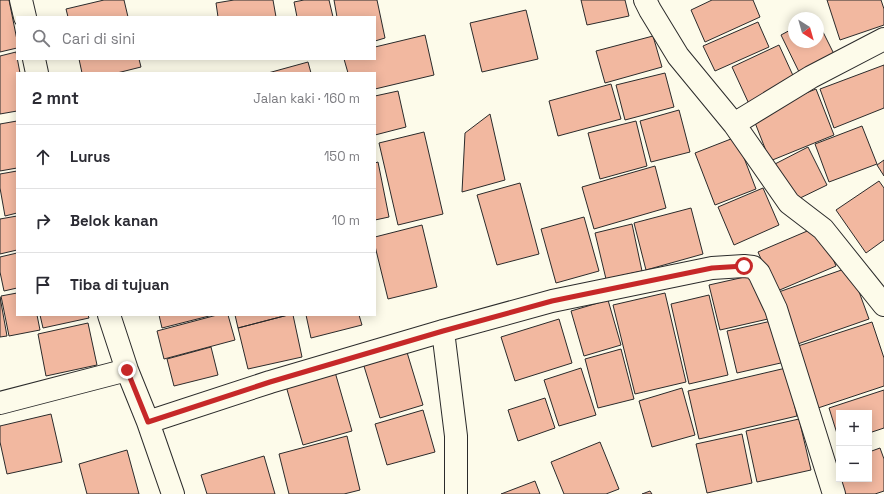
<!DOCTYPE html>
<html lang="id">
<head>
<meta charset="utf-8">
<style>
  body { margin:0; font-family:"Space Grotesk",sans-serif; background:#f7f7f7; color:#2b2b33 }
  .controls { position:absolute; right:12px; bottom:12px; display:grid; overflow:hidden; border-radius:0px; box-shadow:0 2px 10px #0003 }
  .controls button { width:36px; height:36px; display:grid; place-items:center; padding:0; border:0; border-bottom:1px solid #e1e1e2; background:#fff; color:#2b2b33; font:20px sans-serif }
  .compass { position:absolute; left:788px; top:12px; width:36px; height:36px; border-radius:50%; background:#fff; box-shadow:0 2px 10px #0003; rotate:143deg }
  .stop { position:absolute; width:12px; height:12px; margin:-9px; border:3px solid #c62828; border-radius:50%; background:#fff }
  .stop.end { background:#c62828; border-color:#fff; box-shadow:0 1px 4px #0008 }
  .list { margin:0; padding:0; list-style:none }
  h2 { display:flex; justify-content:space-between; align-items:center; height:52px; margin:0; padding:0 16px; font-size:17px }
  h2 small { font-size:13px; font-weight:400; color:#7c7c81 }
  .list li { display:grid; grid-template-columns:26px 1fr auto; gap:12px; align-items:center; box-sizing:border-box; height:64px; padding:0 16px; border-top:1px solid #e1e1e2 }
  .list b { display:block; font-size:15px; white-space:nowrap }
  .list em { font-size:13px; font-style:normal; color:#7c7c81 }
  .icon { flex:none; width:22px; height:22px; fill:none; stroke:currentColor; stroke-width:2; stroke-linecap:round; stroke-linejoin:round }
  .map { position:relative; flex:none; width:884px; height:494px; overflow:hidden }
  .search { position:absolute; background:#fff; box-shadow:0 2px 10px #0003; left:16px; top:16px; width:360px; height:44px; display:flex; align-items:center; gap:10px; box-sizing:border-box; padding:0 14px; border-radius:0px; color:#7c7c81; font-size:15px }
  .panel { position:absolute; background:#fff; box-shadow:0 2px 10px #0003; left:16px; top:72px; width:360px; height:244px; border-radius:0px }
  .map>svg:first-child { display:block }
  .building { fill:#f2b8a0; stroke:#2b2b2b }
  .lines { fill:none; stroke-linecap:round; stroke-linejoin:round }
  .minor-casing { stroke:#2b2b2b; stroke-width:24 }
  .minor { stroke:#fdfbea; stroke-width:22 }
  .route { stroke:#c62828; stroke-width:5 }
</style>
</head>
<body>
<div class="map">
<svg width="884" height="494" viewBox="0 0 884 494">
  <rect width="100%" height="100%" fill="#fdfbea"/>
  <path class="building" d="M 0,0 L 9,0 L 17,40 L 17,48 L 0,52 Z
    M 104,0 L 124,0 L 128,17 L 68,17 L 66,9 Z
    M 234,0 L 273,0 L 276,17 L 218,17 L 216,3 Z
    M 304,0 L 329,0 L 333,17 L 297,17 L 294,2 Z
    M 334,0 L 377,0 L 385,38 L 375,41 L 375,17 L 337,17 Z
    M 581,0 L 625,0 L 629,16 L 587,25 Z
    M 712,0 L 753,0 L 760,17 L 705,42 L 691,10 Z
    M 827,0 L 881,0 L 884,9 L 884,25 L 840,40 Z
    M 526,10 L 538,59 L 482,72 L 470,23 Z
    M 758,22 L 769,47 L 715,71 L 703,46 Z
    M 818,22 L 836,58 L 801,76 L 781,35 L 794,28 L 794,42 L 818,42 Z
    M 425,35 L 434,75 L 375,89 L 375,73 L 348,73 L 344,59 L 375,59 L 375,47 Z
    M 653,36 L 662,67 L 605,83 L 596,51 Z
    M 779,45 L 796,82 L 749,104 L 732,67 Z
    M 16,52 L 20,73 L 17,73 L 17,111 L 0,114 L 0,56 Z
    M 79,59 L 139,59 L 141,67 L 117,73 L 82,73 Z
    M 308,62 L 311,73 L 268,73 Z
    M 884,65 L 884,108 L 834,128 L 820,89 Z
    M 665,73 L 674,107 L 625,120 L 616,85 Z
    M 611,84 L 621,119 L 558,136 L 549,101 Z
    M 816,89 L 834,135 L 770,161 L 752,115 Z
    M 398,91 L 406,127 L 375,135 L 375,96 Z
    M 679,110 L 690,152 L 651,162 L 640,121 Z
    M 490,114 L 505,180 L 462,192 L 465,133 Z
    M 17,121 L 17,168 L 0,171 L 0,124 Z
    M 636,121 L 647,166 L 600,179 L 588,133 Z
    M 862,126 L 877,164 L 829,182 L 815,144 Z
    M 424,132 L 443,214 L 398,225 L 379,143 Z
    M 736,137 L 756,189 L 715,205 L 695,153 Z
    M 808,147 L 827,185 L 794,201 L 775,164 Z
    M 884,160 L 884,176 L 877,165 Z
    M 378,162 L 389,217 L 375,220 L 375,163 Z
    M 655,166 L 666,208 L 594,229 L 582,187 Z
    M 17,171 L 17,213 L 5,216 L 0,188 L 0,174 Z
    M 879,181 L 884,188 L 884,240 L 866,253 L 836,210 Z
    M 520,183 L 539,254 L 497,265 L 477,195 Z
    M 763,188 L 779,225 L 734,245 L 718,207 Z
    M 691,208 L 703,254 L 646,270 L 634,223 Z
    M 17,216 L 17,250 L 0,254 L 0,219 Z
    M 584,217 L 599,271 L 556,283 L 541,229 Z
    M 632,224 L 642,271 L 606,279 L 595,233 Z
    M 422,225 L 437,287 L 388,299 L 375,246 L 375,237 Z
    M 819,226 L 836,266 L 775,292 L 758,252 Z
    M 17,253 L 17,288 L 4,291 L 0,272 L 0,257 Z
    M 850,267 L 869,319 L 792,346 L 773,294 Z
    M 758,274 L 768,319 L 720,330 L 709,285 Z
    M 17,293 L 17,315 L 37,315 L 40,330 L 9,336 L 1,296 Z
    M 665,293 L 686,382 L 635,394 L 613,305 Z
    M 709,295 L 728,375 L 689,384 L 671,304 Z
    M 0,297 L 7,336 L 0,337 Z
    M 608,300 L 621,345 L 584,356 L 571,311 Z
    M 40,315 L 88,315 L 89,318 L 43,328 Z
    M 159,315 L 213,315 L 162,328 Z
    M 217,315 L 228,315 L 235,340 L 164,359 L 157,331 Z
    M 235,315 L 288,315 L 238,328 Z
    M 288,315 L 293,315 L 302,357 L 248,369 L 238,328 Z
    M 306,315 L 359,315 L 362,325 L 311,338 Z
    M 559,319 L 572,363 L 515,381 L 501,337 Z
    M 776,320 L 785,362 L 737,373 L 727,331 Z
    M 872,322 L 884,358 L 884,386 L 815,409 L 795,347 Z
    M 88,323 L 97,365 L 46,376 L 38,334 Z
    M 211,347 L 218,375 L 174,386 L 167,359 Z
    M 406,349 L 423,405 L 380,418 L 363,363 Z
    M 621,349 L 634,399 L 598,408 L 585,359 Z
    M 581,368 L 596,415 L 559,426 L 544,380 Z
    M 786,368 L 797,416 L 699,439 L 688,391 Z
    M 335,372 L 352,431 L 303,445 L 286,386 Z
    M 682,388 L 695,435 L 652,447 L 639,401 Z
    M 884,390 L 884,428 L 869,433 L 869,413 L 839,413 L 839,440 L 829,408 Z
    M 545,398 L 555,428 L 518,441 L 508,410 Z
    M 423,410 L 435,452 L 387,465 L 375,424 Z
    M 51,414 L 62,462 L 7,474 L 0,442 L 0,426 Z
    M 799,419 L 811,470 L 757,482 L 746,431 Z
    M 742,434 L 752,483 L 707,493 L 696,444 Z
    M 347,436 L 360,490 L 344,494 L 289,494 L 279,454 Z
    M 600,442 L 619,489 L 606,494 L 564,494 L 551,462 Z
    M 880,448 L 884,459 L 884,491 L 875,494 L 838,494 L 828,467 L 839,463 L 839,479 L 869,479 L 869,452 Z
    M 127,450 L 139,494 L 87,494 L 79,464 Z
    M 264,456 L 275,494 L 207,494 L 201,475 Z
    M 535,481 L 540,494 L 501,494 Z
    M 650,491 L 652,494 L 642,494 Z"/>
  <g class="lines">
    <defs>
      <path id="minor" d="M 21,0 L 25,17
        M 645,0 L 650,10 L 678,56 L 734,124 L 789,203 L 823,229 L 884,305
        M 34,59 L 37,73
        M 734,124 L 811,77 L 884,39
        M 109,315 L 127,370 L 148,422 L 173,494
        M 443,331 L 456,436 L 456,494
        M 0,403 L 127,370
        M 148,422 L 270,382 L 443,331 L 552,301 L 712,268 L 744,266 L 753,267 L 759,273 L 776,309 L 834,494"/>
    </defs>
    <use href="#minor" class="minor-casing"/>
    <use href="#minor" class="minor"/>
  </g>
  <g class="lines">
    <path class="route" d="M 127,370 L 148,422 L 270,382 L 443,331 L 552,301 L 712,268 L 744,266"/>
  </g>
</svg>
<div class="controls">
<button>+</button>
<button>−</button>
</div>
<svg class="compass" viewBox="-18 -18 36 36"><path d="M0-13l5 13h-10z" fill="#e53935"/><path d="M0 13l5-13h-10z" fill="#7c7c81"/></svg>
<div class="stop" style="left:744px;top:266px"></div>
<div class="stop end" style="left:127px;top:370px"></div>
<div class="search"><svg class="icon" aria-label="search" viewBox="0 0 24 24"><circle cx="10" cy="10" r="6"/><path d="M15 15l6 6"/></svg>Cari di sini</div>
<section class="panel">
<h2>2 mnt<small>Jalan kaki · 160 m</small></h2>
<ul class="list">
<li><svg class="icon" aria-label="ahead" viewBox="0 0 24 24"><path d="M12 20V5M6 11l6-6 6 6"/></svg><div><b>Lurus</b></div><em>150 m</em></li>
<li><svg class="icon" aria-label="right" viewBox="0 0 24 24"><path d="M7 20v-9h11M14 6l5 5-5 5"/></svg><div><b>Belok kanan</b></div><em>10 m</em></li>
<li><svg class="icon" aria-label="arrive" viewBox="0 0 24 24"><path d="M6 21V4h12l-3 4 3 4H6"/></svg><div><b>Tiba di tujuan</b></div></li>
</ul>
</section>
</div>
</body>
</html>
